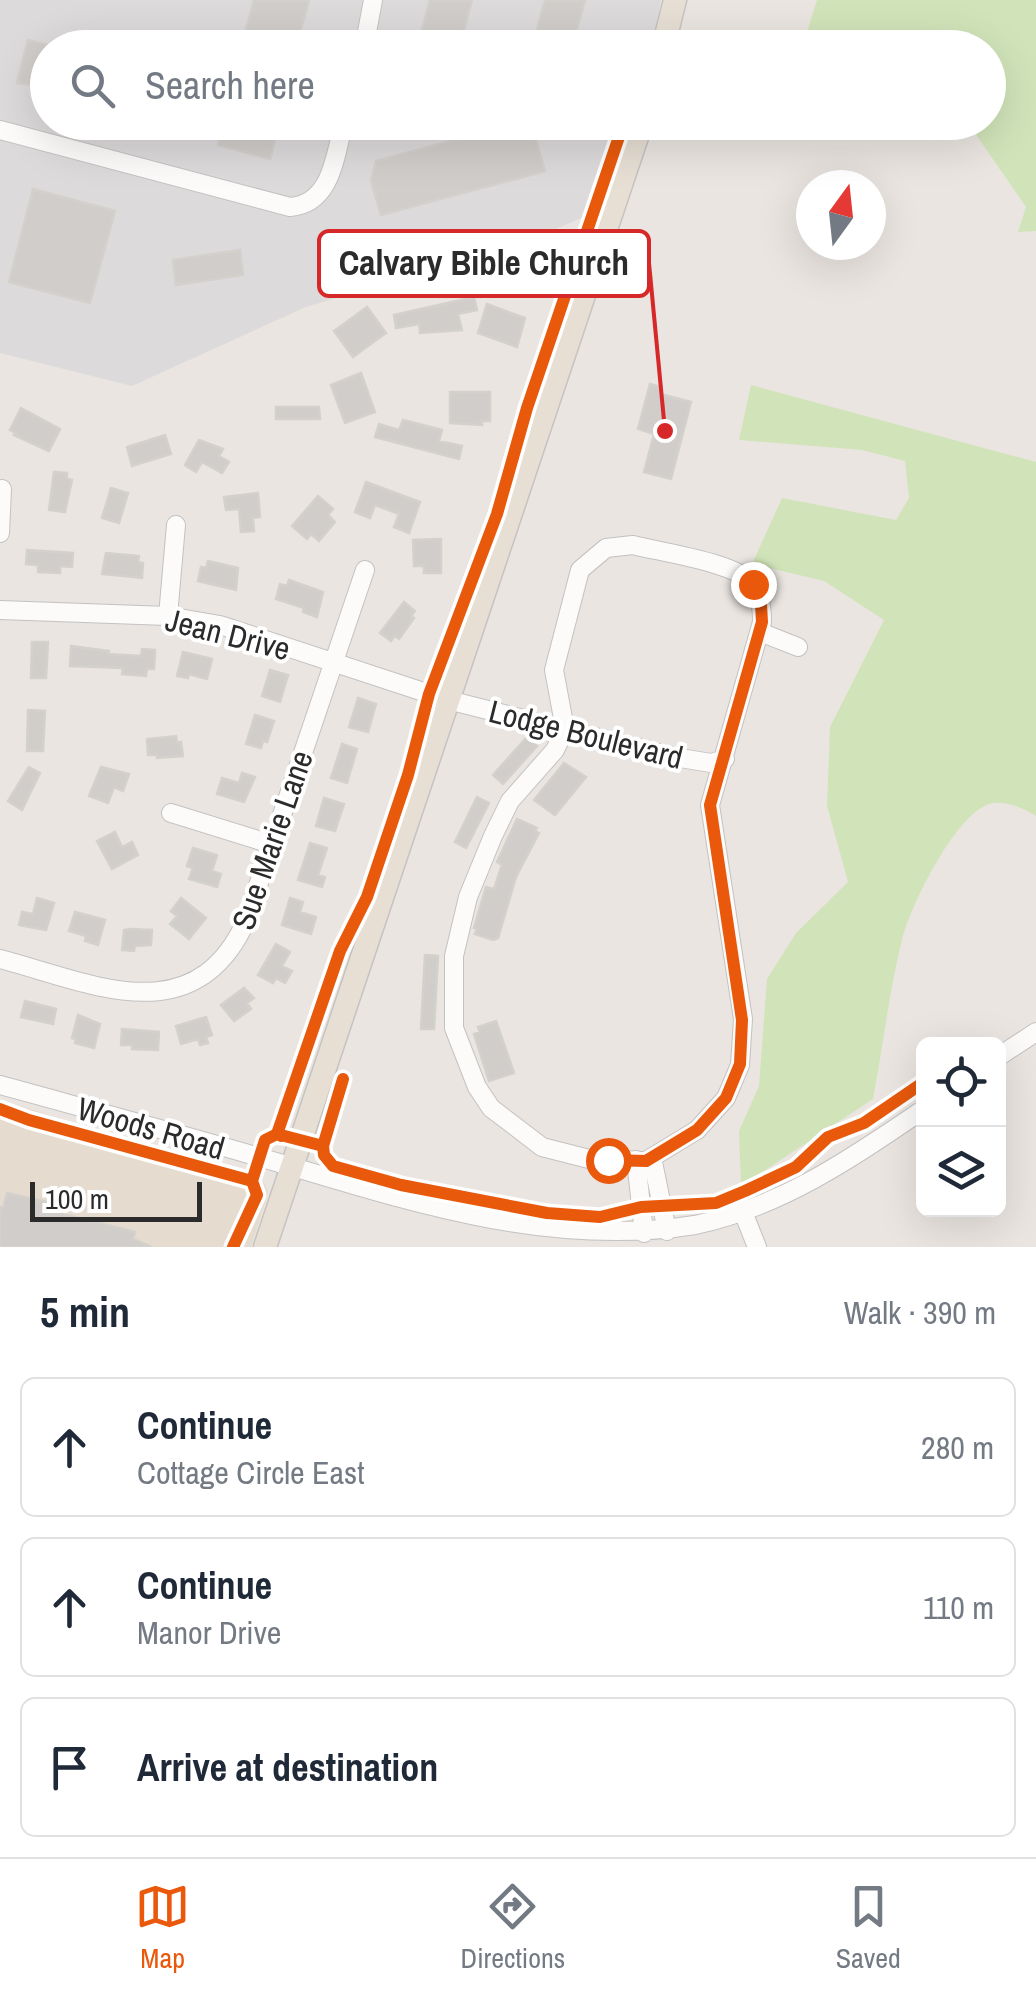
<!DOCTYPE html>
<html lang="en">
<head>
<meta charset="utf-8">
<style>
  body { margin:0; font-family:"Archivo Narrow",sans-serif; background:#f6f6f7; color:#1f2937 }
  .controls { position:absolute; right:30px; bottom:30px; display:grid; overflow:hidden; border-radius:15px; box-shadow:0 10px 40px #0002 }
  .controls button { width:90px; height:90px; display:grid; place-items:center; padding:0; border:0; border-bottom:2px solid #e0e1e3; background:#fff; color:#1f2937; font:50px sans-serif }
  .compass { position:absolute; left:796px; top:170px; width:90px; height:90px; border-radius:50%; background:#fff; box-shadow:0 10px 40px #0002; rotate:15deg }
  .scale { position:absolute; left:30px; bottom:25px; width:172px; box-sizing:border-box; padding-left:10px; border:5px solid #2b2b2b; border-top:0; font-size:28px; line-height:35px; white-space:nowrap; color:#2b2b2b; -webkit-text-stroke:8px #fff; paint-order:stroke }
  .stop { position:absolute; width:30px; height:30px; margin:-22px; border:8px solid #ea580c; border-radius:50%; background:#fff }
  .stop.end { background:#ea580c; border-color:#fff; box-shadow:0 2px 10px #0008 }
  .list { margin:0; padding:0; list-style:none }
  h2 { display:flex; justify-content:space-between; align-items:center; height:130px; margin:0; padding:0 40px; font-size:42px }
  h2 small { font-size:32px; font-weight:400; color:#747a83 }
  .list li { display:grid; grid-template-columns:65px 1fr auto; gap:30px; align-items:center; box-sizing:border-box; height:140px; margin:0 20px 20px; padding:0 20px; border:2px solid #e0e1e3; border-radius:15px }
  .list b { display:block; font-size:38px; white-space:nowrap }
  .list p { margin:0; font-size:32px; white-space:nowrap; color:#747a83 }
  .list em { font-size:32px; font-style:normal; color:#747a83 }
  .icon { flex:none; width:55px; height:55px; fill:none; stroke:currentColor; stroke-width:2; stroke-linecap:round; stroke-linejoin:round }
  .map { position:relative; flex:none; width:1036px; height:1247px; overflow:hidden }
  .search { position:absolute; background:#fff; box-shadow:0 10px 40px #0002; left:30px; right:30px; top:30px; height:110px; display:flex; align-items:center; gap:25px; box-sizing:border-box; padding:0 35px; border-radius:55px; color:#747a83; font-size:38px }
  .sheet { height:610px; background:#fff }
  nav { display:flex; justify-content:space-around; align-items:center; box-sizing:border-box; height:140px; border-top:2px solid #e0e1e3; background:#fff; font-size:28px; color:#747a83 }
  nav a { display:grid; justify-items:center; gap:5px }
  nav .on { color:#ea580c }
  .map>svg:first-child { display:block }
  .industrial { fill:#dddadc }
  .education { fill:#e5dbcf }
  .green { fill:#d1e4b9 }
  .building { fill:#d1cdca; stroke:#d4d1cd; stroke-width:2.5 }
  .lines { fill:none; stroke-linecap:round; stroke-linejoin:round }
  .minor-casing { stroke:#c3c2c2; stroke-width:20 }
  .major-casing { stroke:#c5c3c1; stroke-width:25 }
  .minor { stroke:#fcfbfa; stroke-width:18 }
  .major { stroke:#e7dfd4; stroke-width:22 }
  .cycleway-casing { stroke:#fff; stroke-width:19 }
  .cycleway { stroke:#e8590c; stroke-width:12 }
  .route { stroke:#ea580c; stroke-width:12 }
  .labels { text-anchor:middle; dominant-baseline:central; stroke-width:8; stroke-linejoin:round; paint-order:stroke }
  .street-label { font-size:32px; fill:#2b2b2b; stroke:#fff }
  .leader { fill:none; stroke:#d62828; stroke-width:4 }
  .callout-dot { fill:#d62828; stroke:#fff; stroke-width:4 }
  .callout { fill:#fff; stroke:#d62828; stroke-width:4 }
  .callout-label { font-size:35px; text-anchor:middle; font-weight:bold; fill:#2b2b2b }
</style>
</head>
<body>
<div class="map">
<svg width="1036" height="1247" viewBox="0 0 1036 1247">
  <rect width="100%" height="100%" fill="#eae5e0"/>
  <path class="industrial" d="M 0,0 L 661,0 L 652,47 L 48,48 L 48,122 L 628,123 L 598,211 L 537,237 L 306,307 L 132,386 L 0,353 Z"/>
  <path class="education" d="M 0,1099 L 122,1139 L 258,1178 L 265,1184 L 268,1193 L 251,1247 L 0,1247 Z"/>
  <path class="green" d="M 817,0 L 1036,0 L 1036,231 L 1018,232 L 1026,207 L 968,123 L 988,122 L 988,48 L 859,47 L 807,32 Z
    M 751,385 L 1036,462 L 1036,816 C 1025,809 1007,801 993,803 C 957,809 910,907 902,940 C 889,992 883,1047 873,1099 L 741,1186 L 739,1131 L 759,1086 L 767,979 L 796,933 L 848,882 L 827,806 L 830,727 L 884,620 L 824,581 L 752,564 L 782,498 L 896,520 L 909,498 L 905,461 L 862,450 L 739,440 Z"/>
  <path class="building" d="M 254,0 L 309,0 L 296,48 L 245,48 L 249,34 L 245,33 Z
    M 430,0 L 472,0 L 459,48 L 417,48 Z
    M 545,0 L 585,0 L 572,48 L 532,48 Z
    M 28,40 L 48,45 L 48,87 L 17,83 Z
    M 225,122 L 280,122 L 270,159 L 218,145 Z
    M 521,122 L 531,122 L 545,171 L 381,215 L 371,181 L 376,161 Z
    M 33,189 L 115,211 L 90,303 L 9,282 Z
    M 240,250 L 243,275 L 176,285 L 173,260 Z
    M 474,297 L 477,310 L 458,314 L 462,330 L 420,333 L 419,324 L 396,328 L 394,315 Z
    M 487,304 L 525,318 L 517,347 L 478,333 Z
    M 367,307 L 386,333 L 353,357 L 334,331 Z
    M 361,373 L 375,412 L 345,423 L 331,385 Z
    M 650,384 L 661,387 L 660,394 L 691,402 L 671,479 L 644,472 L 654,434 L 638,429 Z
    M 450,392 L 490,392 L 490,421 L 482,421 L 482,425 L 450,423 Z
    M 276,407 L 319,407 L 320,419 L 276,419 Z
    M 21,408 L 60,429 L 49,451 L 14,435 L 16,433 L 10,430 Z
    M 403,420 L 442,430 L 439,441 L 462,446 L 459,459 L 375,437 L 379,424 L 399,430 Z
    M 165,435 L 171,454 L 132,466 L 127,447 Z
    M 199,440 L 223,449 L 219,456 L 229,462 L 222,473 L 202,462 L 196,472 L 185,465 Z
    M 54,472 L 67,473 L 67,479 L 72,480 L 65,512 L 49,510 Z
    M 366,482 L 420,502 L 409,533 L 394,527 L 399,514 L 375,505 L 370,518 L 355,512 Z
    M 111,488 L 128,493 L 119,523 L 102,518 Z
    M 258,493 L 260,517 L 253,518 L 254,531 L 241,532 L 239,509 L 226,510 L 224,497 Z
    M 318,496 L 333,509 L 328,515 L 335,522 L 319,541 L 311,534 L 307,539 L 292,526 Z
    M 441,539 L 441,573 L 424,573 L 424,566 L 414,566 L 413,540 Z
    M 27,550 L 73,553 L 72,567 L 60,566 L 60,573 L 38,572 L 38,565 L 26,564 Z
    M 106,553 L 139,556 L 138,562 L 143,563 L 142,578 L 102,574 Z
    M 208,561 L 238,568 L 236,590 L 198,581 L 201,567 L 206,568 Z
    M 289,580 L 323,592 L 317,617 L 303,612 L 304,608 L 276,599 L 280,584 L 287,586 Z
    M 404,602 L 415,611 L 411,616 L 414,618 L 399,639 L 395,636 L 391,641 L 380,633 Z
    M 32,642 L 48,642 L 46,678 L 31,678 Z
    M 71,646 L 109,651 L 108,654 L 141,656 L 142,649 L 155,650 L 154,669 L 147,669 L 146,676 L 122,674 L 123,668 L 70,666 Z
    M 183,652 L 212,659 L 207,679 L 189,674 L 188,678 L 177,676 Z
    M 270,670 L 288,675 L 280,702 L 262,696 Z
    M 358,698 L 376,704 L 368,732 L 349,727 Z
    M 28,710 L 45,711 L 43,751 L 27,751 Z
    M 255,715 L 274,721 L 267,742 L 263,741 L 261,748 L 246,744 Z
    M 176,736 L 177,743 L 181,742 L 183,756 L 157,758 L 157,755 L 148,755 L 147,739 Z
    M 527,737 L 537,746 L 503,784 L 493,775 Z
    M 342,744 L 357,749 L 347,783 L 331,778 Z
    M 564,763 L 586,777 L 555,815 L 534,800 Z
    M 29,767 L 40,773 L 22,810 L 8,801 Z
    M 101,767 L 129,774 L 123,791 L 114,787 L 108,803 L 89,796 Z
    M 242,773 L 255,777 L 244,802 L 217,794 L 222,778 L 239,783 Z
    M 477,797 L 489,803 L 466,848 L 455,842 Z
    M 324,798 L 344,804 L 335,831 L 316,826 Z
    M 517,819 L 537,828 L 535,831 L 539,833 L 516,877 L 498,938 L 493,940 L 475,934 L 477,929 L 474,928 L 486,887 L 494,889 L 502,865 L 497,862 Z
    M 115,832 L 122,847 L 132,842 L 138,855 L 112,869 L 97,841 Z
    M 310,843 L 327,848 L 318,875 L 325,877 L 322,887 L 298,880 Z
    M 193,848 L 217,855 L 212,871 L 221,874 L 217,887 L 189,879 L 193,868 L 187,866 Z
    M 37,898 L 54,903 L 46,930 L 19,925 L 22,912 L 33,914 Z
    M 181,898 L 206,918 L 189,939 L 170,924 L 177,916 L 171,911 Z
    M 290,898 L 303,902 L 300,912 L 316,917 L 311,934 L 282,925 Z
    M 75,912 L 105,920 L 98,945 L 85,941 L 86,936 L 69,931 Z
    M 130,929 L 152,930 L 151,945 L 135,946 L 134,951 L 122,950 L 124,930 Z
    M 276,944 L 290,952 L 282,966 L 292,971 L 285,983 L 276,978 L 273,983 L 258,975 Z
    M 425,955 L 438,956 L 434,1029 L 421,1029 Z
    M 244,988 L 254,998 L 247,1003 L 251,1009 L 234,1021 L 221,1005 Z
    M 25,1001 L 56,1009 L 53,1024 L 21,1017 Z
    M 78,1015 L 100,1024 L 94,1048 L 75,1043 L 76,1039 L 72,1038 Z
    M 206,1017 L 212,1035 L 206,1037 L 208,1043 L 200,1045 L 198,1039 L 181,1044 L 176,1026 Z
    M 496,1021 L 514,1073 L 489,1081 L 474,1034 L 480,1032 L 478,1027 Z
    M 122,1029 L 159,1032 L 158,1050 L 132,1049 L 132,1045 L 121,1045 Z
    M 7,1193 L 64,1206 L 63,1214 L 135,1232 L 133,1239 L 151,1247 L 0,1247 L 0,1207 L 3,1208 Z"/>
  <g class="lines">
    <defs>
      <path id="minor" d="M 364,48 L 373,0
        M 0,130 L 290,207 C 332,204 335,155 344,122
        M 0,533 L 2,489
        M 633,545 C 660,552 738,563 753,584 C 761,595 762,610 762,622 L 710,805 L 743,1019 L 740,1065 L 726,1098 L 697,1130 L 646,1161 L 589,1159 L 542,1147 L 491,1108 L 477,1087 L 454,1028 L 454,956 L 468,897 L 493,836 L 510,801 L 555,750 L 565,729 L 554,670 L 580,570 L 606,548 Z
        M 0,610 L 168,616 L 220,625 L 448,700 L 674,757 L 711,763 L 725,759
        M 168,616 L 176,525
        M 760,632 L 798,647
        M 171,813 L 271,844
        M 0,959 C 91,983 194,1035 246,921 L 365,570
        M 998,1057 L 1036,1032
        M 0,1085 C 98,1112 196,1138 293,1167 C 423,1206 557,1247 695,1225 C 781,1207 852,1158 924,1109
        M 652,1157 L 667,1231
        M 636,1160 L 644,1233
        M 743,1212 L 757,1247"/>
      <path id="major" d="M 663,48 L 675,0
        M 265,1247 L 642,122"/>
    </defs>
    <use href="#minor" class="minor-casing"/>
    <use href="#major" class="major-casing"/>
    <use href="#minor" class="minor"/>
    <use href="#major" class="major"/>
    <defs>
      <path id="cycleway" d="M 343,1079 L 323,1146 L 324,1155 L 333,1166 L 401,1185 L 547,1213 L 600,1217 L 641,1207 L 716,1203 L 745,1191 L 796,1167 L 828,1137 L 864,1123 L 924,1082
        M 0,1109 L 29,1120 L 252,1181
        M 281,1136 L 277,1134 L 340,951 L 367,897 L 408,775 L 429,694 L 497,514 L 527,408 L 624,122
        M 233,1247 L 257,1195 L 252,1181 L 265,1140 L 277,1134 L 323,1146"/>
    </defs>
    <use href="#cycleway" class="cycleway-casing"/>
    <use href="#cycleway" class="cycleway"/>
  </g>
  <g class="lines">
    <path class="route" d="M 608,1160 L 646,1161 L 697,1130 L 726,1098 L 740,1064 L 742,1020 L 710,805 L 762,622 L 761,604 L 753,584"/>
  </g>
  <g class="labels">
    <g class="street-label">
      <text transform="translate(228 634) rotate(14)">Jean Drive</text>
      <text transform="translate(586 734) rotate(14)">Lodge Boulevard</text>
      <text transform="translate(272 840) rotate(-71)">Sue Marie Lane</text>
      <text transform="translate(151 1128) rotate(16)">Woods Road</text>
    </g>
  </g>
  <path class="leader" d="M665 431L649 263"/>
  <circle class="callout-dot" cx="665" cy="431" r="10"/>
  <rect class="callout" x="319" y="231" width="330" height="65" rx="10"/>
  <g class="callout-label">
    <text x="484" y="275">Calvary Bible Church</text>
  </g>
</svg>
<div class="controls">
<button><svg class="icon" aria-label="locate" viewBox="0 0 24 24"><circle cx="12" cy="12" r="6"/><path d="M12 2v4M12 18v4M2 12h4M18 12h4"/></svg></button>
<button><svg class="icon" aria-label="layers" viewBox="0 0 24 24"><path d="M12 4l9 5-9 5-9-5zM3 14l9 5 9-5"/></svg></button>
</div>
<svg class="compass" viewBox="-18 -18 36 36"><path d="M0-13l5 13h-10z" fill="#e53935"/><path d="M0 13l5-13h-10z" fill="#747a83"/></svg>
<div class="scale">100 m</div>
<div class="stop" style="left:608px;top:1160px"></div>
<div class="stop end" style="left:753px;top:584px"></div>
<div class="search"><svg class="icon" aria-label="search" viewBox="0 0 24 24"><circle cx="10" cy="10" r="6"/><path d="M15 15l6 6"/></svg>Search here</div>
</div>
<section class="sheet">
<h2>5 min<small>Walk · 390 m</small></h2>
<ul class="list">
<li><svg class="icon" aria-label="ahead" viewBox="0 0 24 24"><path d="M12 20V5M6 11l6-6 6 6"/></svg><div><b>Continue</b><p>Cottage Circle East</p></div><em>280 m</em></li>
<li><svg class="icon" aria-label="ahead" viewBox="0 0 24 24"><path d="M12 20V5M6 11l6-6 6 6"/></svg><div><b>Continue</b><p>Manor Drive</p></div><em>110 m</em></li>
<li><svg class="icon" aria-label="arrive" viewBox="0 0 24 24"><path d="M6 21V4h12l-3 4 3 4H6"/></svg><div><b>Arrive at destination</b></div></li>
</ul>
</section>
<nav>
<a class="on"><svg class="icon" aria-label="map" viewBox="0 0 24 24"><path d="M3 6l6-2 6 2 6-2v14l-6 2-6-2-6 2zM9 4v14M15 6v14"/></svg>Map</a>
<a><svg class="icon" aria-label="directions" viewBox="0 0 24 24"><path d="M12 3l9 9-9 9-9-9zM9 14v-3h6M13 9l2 2-2 2"/></svg>Directions</a>
<a><svg class="icon" aria-label="saved" viewBox="0 0 24 24"><path d="M7 4h10v16l-5-4-5 4z"/></svg>Saved</a>
</nav>
</body>
</html>
